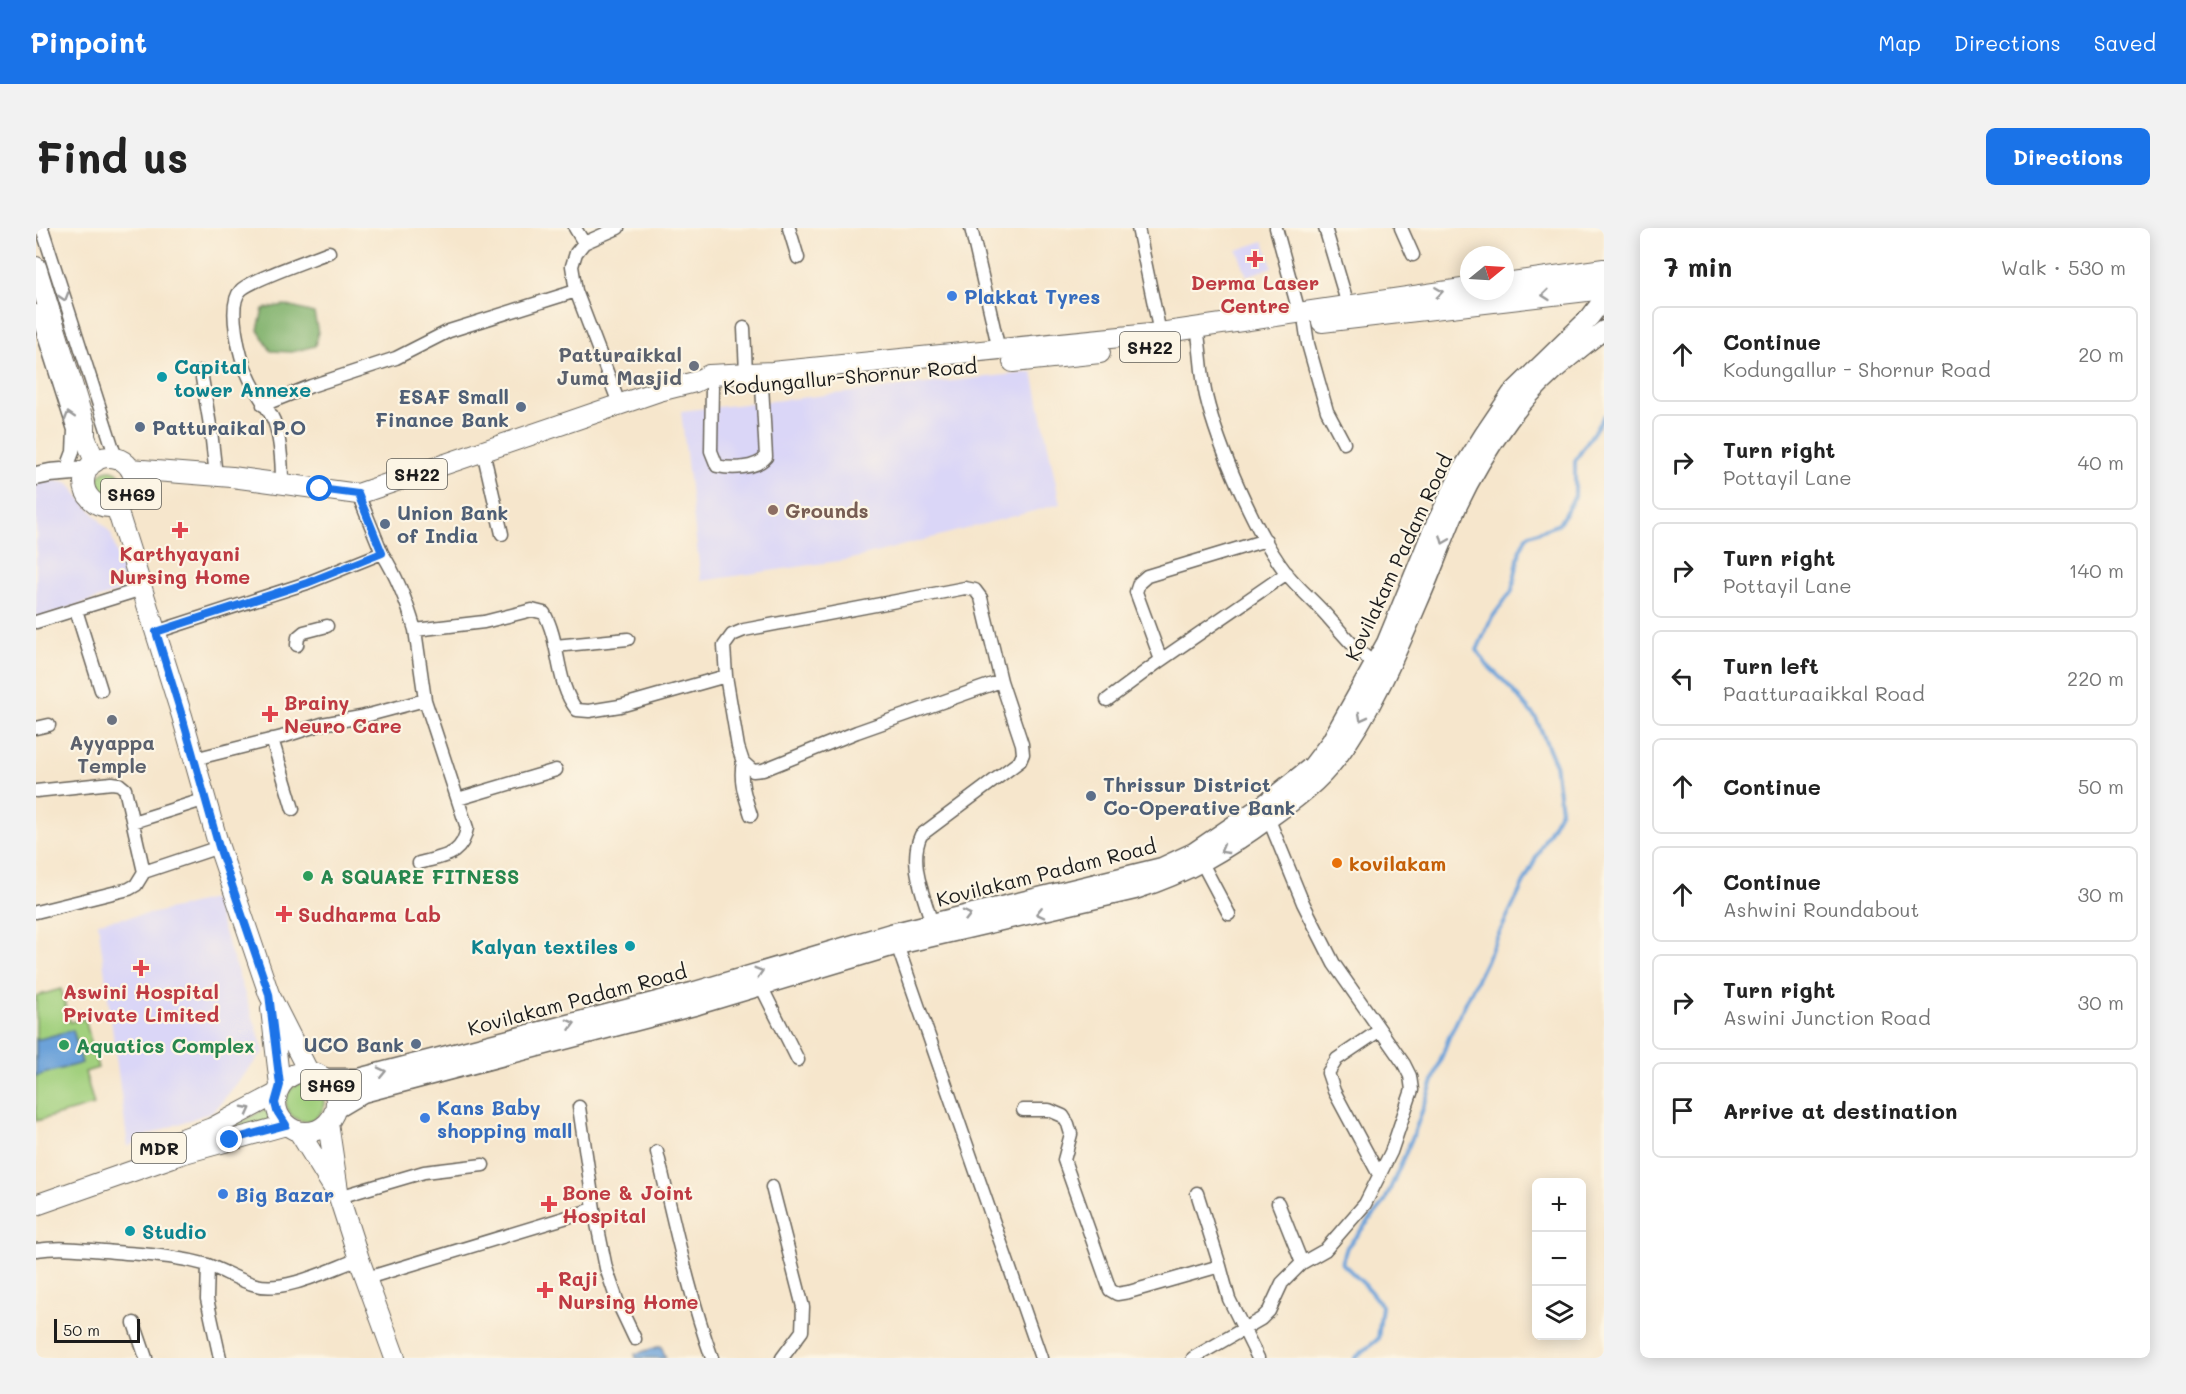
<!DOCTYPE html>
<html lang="en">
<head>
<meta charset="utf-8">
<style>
  body { margin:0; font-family:Mali,sans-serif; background:#f2f2f2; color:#222 }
  .controls { position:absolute; right:18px; bottom:18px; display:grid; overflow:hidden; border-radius:9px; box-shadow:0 3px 15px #0003 }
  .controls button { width:54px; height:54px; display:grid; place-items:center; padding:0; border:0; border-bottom:2px solid #e0e0e0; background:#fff; color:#222; font:30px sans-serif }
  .compass { position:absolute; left:1424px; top:18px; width:54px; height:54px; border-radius:50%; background:#fff; box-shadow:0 3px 15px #0003; rotate:72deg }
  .scale { position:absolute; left:18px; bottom:15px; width:86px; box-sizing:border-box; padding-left:6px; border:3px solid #1c1c1c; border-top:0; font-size:16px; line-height:21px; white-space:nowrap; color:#1c1c1c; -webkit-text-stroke:4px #fcf5e5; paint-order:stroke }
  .stop { position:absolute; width:18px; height:18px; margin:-14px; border:4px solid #1a73e8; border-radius:50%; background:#fff }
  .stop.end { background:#1a73e8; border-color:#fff; box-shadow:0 2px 6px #0008 }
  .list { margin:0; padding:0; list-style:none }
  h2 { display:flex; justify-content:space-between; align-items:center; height:78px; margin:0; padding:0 24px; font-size:26px }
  h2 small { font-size:20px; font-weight:400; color:#767676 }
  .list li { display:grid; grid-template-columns:39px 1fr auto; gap:18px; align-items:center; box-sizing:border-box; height:96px; margin:0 12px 12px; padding:0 12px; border:2px solid #e0e0e0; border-radius:9px }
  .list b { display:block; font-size:22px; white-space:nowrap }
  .list p { margin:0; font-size:20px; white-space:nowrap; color:#767676 }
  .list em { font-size:20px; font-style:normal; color:#767676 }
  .icon { flex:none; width:33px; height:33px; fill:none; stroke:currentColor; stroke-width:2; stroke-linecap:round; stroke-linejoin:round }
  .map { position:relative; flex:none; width:1568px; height:1130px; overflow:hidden; border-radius:9px }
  header { display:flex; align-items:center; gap:36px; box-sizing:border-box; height:84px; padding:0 30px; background:#1a73e8; color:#fff }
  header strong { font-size:28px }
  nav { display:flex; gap:33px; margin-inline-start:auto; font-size:21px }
  .intro { display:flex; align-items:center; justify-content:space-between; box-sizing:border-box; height:144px; padding:0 36px }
  h1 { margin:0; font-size:42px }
  .button { padding:15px 27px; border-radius:9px; background:#1a73e8; color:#fff; font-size:21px; font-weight:700 }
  main { display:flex; gap:36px; padding:0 36px }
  aside { flex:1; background:#fff; border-radius:9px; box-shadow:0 3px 15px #0003 }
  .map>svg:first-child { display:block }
  .built { fill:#dad6f7 }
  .green { fill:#a2d07e; stroke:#5f764d; stroke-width:1.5 }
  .forest { fill:#81b26d; stroke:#4e6744; stroke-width:1.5 }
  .water { fill:#6ca2d9; stroke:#445f7a; stroke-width:1.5 }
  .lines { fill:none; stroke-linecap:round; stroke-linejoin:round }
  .stream { stroke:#6ca2d9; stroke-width:4 }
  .street-casing { stroke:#68635a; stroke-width:15 }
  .secondary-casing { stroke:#68635a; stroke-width:21 }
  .primary-casing { stroke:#68635a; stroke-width:22 }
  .street { stroke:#fff; stroke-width:12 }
  .secondary { stroke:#fff; stroke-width:18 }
  .primary { stroke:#fff; stroke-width:20 }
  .oneway { stroke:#999 }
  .route { stroke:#1a73e8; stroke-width:8 }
  .health-dot { fill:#e0444e; stroke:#fcf5e5; stroke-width:2 }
  .shop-dot { fill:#3f7fe0; stroke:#fcf5e5; stroke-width:2 }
  .worship-dot { fill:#6b7280; stroke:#fcf5e5; stroke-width:2 }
  .culture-dot { fill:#0f9aa8; stroke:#fcf5e5; stroke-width:2 }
  .service-dot { fill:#5c6f8a; stroke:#fcf5e5; stroke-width:2 }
  .education-dot { fill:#8d6e63; stroke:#fcf5e5; stroke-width:2 }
  .food-dot { fill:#e8710a; stroke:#fcf5e5; stroke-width:2 }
  .leisure-dot { fill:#2e9e5b; stroke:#fcf5e5; stroke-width:2 }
  .labels { text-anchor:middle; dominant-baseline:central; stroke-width:4.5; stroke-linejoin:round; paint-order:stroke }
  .shield { fill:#fcf5e5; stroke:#5f5d58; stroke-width:1.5 }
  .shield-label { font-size:18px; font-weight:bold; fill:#1c1c1c }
  .health-label { font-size:20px; font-weight:bold; fill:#be3a42; stroke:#fcf5e5; text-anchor:start }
  .shop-label { font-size:20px; font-weight:bold; fill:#366cbe; stroke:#fcf5e5; text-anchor:start }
  .worship-label { font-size:20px; font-weight:bold; fill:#5b616d; stroke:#fcf5e5; text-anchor:end }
  .culture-label { font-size:20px; font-weight:bold; fill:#0d838f; stroke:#fcf5e5; text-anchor:start }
  .street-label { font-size:20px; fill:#1c1c1c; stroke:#fcf5e5 }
  .service-label { font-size:20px; font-weight:bold; fill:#4e5e75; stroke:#fcf5e5; text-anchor:start }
  .education-label { font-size:20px; font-weight:bold; fill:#785e54; stroke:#fcf5e5; text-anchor:start }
  .food-label { font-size:20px; font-weight:bold; fill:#c56008; stroke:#fcf5e5; text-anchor:start }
  .leisure-label { font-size:20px; font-weight:bold; fill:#27864d; stroke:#fcf5e5; text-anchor:start }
</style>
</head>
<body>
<header>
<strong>Pinpoint</strong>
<nav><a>Map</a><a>Directions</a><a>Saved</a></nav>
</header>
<div class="intro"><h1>Find us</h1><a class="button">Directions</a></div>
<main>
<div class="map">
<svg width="1568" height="1130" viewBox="0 0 1568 1130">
  <rect width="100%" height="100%" fill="#fcf5e5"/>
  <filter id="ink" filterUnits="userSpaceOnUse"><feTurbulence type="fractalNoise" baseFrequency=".0167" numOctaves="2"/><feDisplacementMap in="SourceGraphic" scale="12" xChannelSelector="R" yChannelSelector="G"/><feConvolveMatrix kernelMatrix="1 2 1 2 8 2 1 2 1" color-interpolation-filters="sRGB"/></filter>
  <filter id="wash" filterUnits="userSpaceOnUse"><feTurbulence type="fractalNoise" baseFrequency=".008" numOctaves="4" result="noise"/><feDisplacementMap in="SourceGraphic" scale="24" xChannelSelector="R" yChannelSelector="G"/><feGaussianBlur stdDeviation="1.35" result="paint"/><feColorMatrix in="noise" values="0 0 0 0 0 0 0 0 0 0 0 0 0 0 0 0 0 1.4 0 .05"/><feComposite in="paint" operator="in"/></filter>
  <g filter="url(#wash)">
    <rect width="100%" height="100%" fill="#f6e6cc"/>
    <path class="built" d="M 1228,13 L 1236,39 L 1211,48 L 1201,22 Z
      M 997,144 L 1024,276 L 816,331 L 665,353 L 645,183 Z
      M 13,252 L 32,255 L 75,306 L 91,361 L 0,391 L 0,255 Z
      M 177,671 L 228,823 L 178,883 L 112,907 L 92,919 L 62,694 L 119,685 Z"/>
    <path class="green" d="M62 254a12 12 0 1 1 24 0a12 12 0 1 1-24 0Z
      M 25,761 L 34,794 L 49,791 L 62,840 L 49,844 L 58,877 L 0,893 L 0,768 Z
      M250 874a19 19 0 1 1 38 0a19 19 0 1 1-38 0Z
      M 232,879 L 237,894 L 186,905 Z"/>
    <path class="forest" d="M 248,77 L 278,85 L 282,105 L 279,118 L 256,124 L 235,123 L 222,102 L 227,81 Z"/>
    <path class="water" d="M 37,802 L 46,835 L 0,848 L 0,812 Z
      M 625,1118 L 630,1130 L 600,1130 L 599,1126 Z"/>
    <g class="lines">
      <path class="stream" d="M 1319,1130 L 1342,1111 L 1346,1078 L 1329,1057 L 1306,1035 L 1311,1019 L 1348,975 L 1377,908 L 1413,809 L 1508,613 L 1525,582 L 1519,535 L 1500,490 L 1470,455 L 1451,437 L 1441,422 L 1455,391 L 1476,363 L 1484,322 L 1491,308 L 1523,296 L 1539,268 L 1539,233 L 1568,188"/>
    </g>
  </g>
  <g filter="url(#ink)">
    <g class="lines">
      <defs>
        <path id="street" d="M 6,0 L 80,230
          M 539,0 L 548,15 L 540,25 L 536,38 L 540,63 L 584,178
          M 753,0 L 762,30
          M 935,0 L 963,122
          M 1102,0 L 1124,105
          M 1240,0 L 1263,84
          M 1289,0 L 1312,77
          M 1365,0 L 1377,27
          M 548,15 L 582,0
          M 0,83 L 38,202 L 37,224 L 29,245
          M 1269,96 L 1272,116 L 1291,183 L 1308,215
          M 708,100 L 710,145
          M 1161,100 C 1165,122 1165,146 1170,168 C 1182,218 1219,305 1251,346 C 1263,361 1279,374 1292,389 C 1307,406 1324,428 1345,439
          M 165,144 L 175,203 L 180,248
          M 676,159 L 675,223 L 681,238 C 695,241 720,241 730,229 L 726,157
          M 227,177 L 275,158 L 360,130 L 413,103 L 540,63
          M 447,223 L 466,306
          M 246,256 C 246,236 245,212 238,193 C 232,179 219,164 213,149 C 204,131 190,77 205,62 C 215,52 276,31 293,24
          M 1230,312 L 1111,348 L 1103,355 L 1100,364 L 1125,432 L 1251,345
          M 346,325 C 362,350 371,374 379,402 L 448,394 L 496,382 L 508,385 C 525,415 519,455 541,482 L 553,483 L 584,478 L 690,448 L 702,519 L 707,534 L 717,543 L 727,542 L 821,504 L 965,453 L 986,516 L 987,526 L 984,533 L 885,607 C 872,634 888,668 896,696
          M 40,382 L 65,462
          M 0,394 L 106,361
          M 379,402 L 389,472 L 431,600 C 426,629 407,628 383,635
          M 120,404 L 271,355 L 346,325 L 322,266
          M 261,417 L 262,409 L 268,404 L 291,398
          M 519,418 L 592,411
          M 690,448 L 688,418 L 696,407 L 708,402 L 929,360 L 939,362 L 945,370 L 965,453
          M 1071,472 L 1125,432
          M 0,500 L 13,497
          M 236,511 L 257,581
          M 158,531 L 246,509 L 286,496 L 325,489 L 389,472
          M 707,534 C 703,552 709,569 715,587
          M 0,563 L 76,555 L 83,556 L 89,561 L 108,644 L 183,619
          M 422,571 L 520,542
          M 97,594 L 170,571
          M 1166,635 L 1193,686
          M 0,684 L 93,661 L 100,657 L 108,644
          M 859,711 L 1005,1130
          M 725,758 L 762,832
          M 987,882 L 1013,882 L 1027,888 L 1032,896 L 1035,906 L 1028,932 L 1074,1062 L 1081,1066 L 1093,1064 L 1184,1038 L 1193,1071 L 1222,1130
          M 621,924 C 638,993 652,1063 676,1130
          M 1343,947 L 1298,863 L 1292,845 L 1301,831 L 1344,802
          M 736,959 L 767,1079 L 766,1103 L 746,1130
          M 1161,965 L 1184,1038
          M 303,969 L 388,944 L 447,937
          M 1242,975 L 1266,1035
          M 558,981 L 570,1040 L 582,1075 L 599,1111
          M 0,1022 C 27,1018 52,1022 79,1024 C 113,1027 140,1028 172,1037
          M 331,1050 L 558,981 L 543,879
          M 98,1095 L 110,1130
          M 184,1130 L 171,1071 L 172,1037 C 188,1043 204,1053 220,1057 C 249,1065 295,1041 323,1031
          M 1157,1130 L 1225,1091 L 1233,1083 L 1246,1055 L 1266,1035 L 1289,1022 L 1329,976 L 1355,924 L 1376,862 L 1374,848 L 1368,836 L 1298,736 L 1267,675 L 1231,587"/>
        <path id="secondary" d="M 0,248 L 14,245 L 50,242
          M 288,850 L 322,850 L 656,764 L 855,705 L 1126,639 L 1158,624 L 1227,577 L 1276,538 L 1295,513 L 1350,415 L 1396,303 L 1428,238 L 1448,206 L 1475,166 L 1554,89 L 1563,77 L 1568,62
          M 300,881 L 327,865 L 662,777 L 862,717 L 1099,662 C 1152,645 1189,623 1234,590 C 1258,573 1283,554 1301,530 C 1338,481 1364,417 1388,361 C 1400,333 1410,304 1422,277 C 1436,247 1454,218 1473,192 C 1499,156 1534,128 1568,102"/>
        <path id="primary" d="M 0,39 L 49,198 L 49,209 L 59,234
          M 1469,55 L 1568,41
          M 1286,94 L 1568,61
          M 977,134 L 1064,125
          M48 254a25 25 0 1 1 50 0a25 25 0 1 1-50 0Z
          M 94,241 L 196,249 L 322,266 L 623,163 L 659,154 L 673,147 L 736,144 L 1124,105 L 1433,60
          M 80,278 L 146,488 L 183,619 L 233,766 L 272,843
          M 235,781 L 244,857
          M240 874a30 30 0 1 1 60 0a30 30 0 1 1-60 0Z
          M 292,895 L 303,969 L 323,1031 L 359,1130
          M 263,904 L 299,962
          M 130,917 L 176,900 L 240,866
          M 0,977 L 145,926 L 250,897"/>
      </defs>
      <use href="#street" class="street-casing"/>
      <use href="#secondary" class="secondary-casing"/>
      <use href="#primary" class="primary-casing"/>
      <use href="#street" class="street"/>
      <use href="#secondary" class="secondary"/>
      <use href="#primary" class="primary"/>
    </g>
    <defs><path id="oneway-chevron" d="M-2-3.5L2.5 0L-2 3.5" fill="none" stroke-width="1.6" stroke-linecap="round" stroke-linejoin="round" transform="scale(1.5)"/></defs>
    <g class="oneway">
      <use href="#oneway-chevron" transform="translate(1403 64) rotate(-8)"/>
      <use href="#oneway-chevron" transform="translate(1510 67) rotate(174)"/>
      <use href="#oneway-chevron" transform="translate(28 69) rotate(73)"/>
      <use href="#oneway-chevron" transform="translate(33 188) rotate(-107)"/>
      <use href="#oneway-chevron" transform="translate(1408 312) rotate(112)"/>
      <use href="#oneway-chevron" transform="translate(1326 489) rotate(118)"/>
      <use href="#oneway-chevron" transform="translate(1188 622) rotate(150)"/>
      <use href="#oneway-chevron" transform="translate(1004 685) rotate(167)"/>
      <use href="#oneway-chevron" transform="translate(931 687) rotate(-14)"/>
      <use href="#oneway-chevron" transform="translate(723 744) rotate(-17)"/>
      <use href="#oneway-chevron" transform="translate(535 796) rotate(-15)"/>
      <use href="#oneway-chevron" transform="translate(346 844) rotate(-13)"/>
      <use href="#oneway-chevron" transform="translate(211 882) rotate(-28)"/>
    </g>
  </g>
  <g class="lines" filter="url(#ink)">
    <path class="route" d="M 194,912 L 250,897 L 241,883 L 239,875 L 244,857 L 233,766 L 183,619 L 146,488 L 120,404 L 271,355 L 346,325 L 322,266 L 284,261"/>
  </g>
  <g class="health-dot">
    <path d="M1216 22h6v6h6v6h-6v6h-6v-6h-6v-6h6z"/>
    <path d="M141 293h6v6h6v6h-6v6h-6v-6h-6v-6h6z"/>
    <path d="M231 477h6v6h6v6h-6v6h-6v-6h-6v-6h6z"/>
    <path d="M245 677h6v6h6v6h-6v6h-6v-6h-6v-6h6z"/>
    <path d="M102 731h6v6h6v6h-6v6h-6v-6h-6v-6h6z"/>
    <path d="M510 967h6v6h6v6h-6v6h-6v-6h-6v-6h6z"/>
    <path d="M506 1053h6v6h6v6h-6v6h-6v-6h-6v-6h6z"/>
  </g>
  <g class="shop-dot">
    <circle cx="916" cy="68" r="6"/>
    <circle cx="389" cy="890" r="6"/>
    <circle cx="187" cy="966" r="6"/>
  </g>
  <g class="worship-dot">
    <circle cx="658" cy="138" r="6"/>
    <circle cx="76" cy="492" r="6"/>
  </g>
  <g class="culture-dot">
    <circle cx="126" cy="149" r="6"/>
    <circle cx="594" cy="718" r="6"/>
    <circle cx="94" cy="1003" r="6"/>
  </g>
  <g class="service-dot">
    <circle cx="485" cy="179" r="6"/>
    <circle cx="104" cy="199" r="6"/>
    <circle cx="349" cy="296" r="6"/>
    <circle cx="1055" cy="568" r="6"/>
    <circle cx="380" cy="816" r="6"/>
  </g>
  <circle class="education-dot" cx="737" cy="282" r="6"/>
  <circle class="food-dot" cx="1301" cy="635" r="6"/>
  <g class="leisure-dot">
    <circle cx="272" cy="648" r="6"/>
    <circle cx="28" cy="817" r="6"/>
  </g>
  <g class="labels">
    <g class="shield">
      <rect x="1084" y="104" width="60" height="30" rx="4.5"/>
      <rect x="351" y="231" width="60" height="30" rx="4.5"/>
      <rect x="65" y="251" width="60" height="30" rx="4.5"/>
      <rect x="265" y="842" width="60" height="30" rx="4.5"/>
      <rect x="96" y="905" width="54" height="30" rx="4.5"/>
    </g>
    <g class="shield-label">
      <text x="1114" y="119">SH22</text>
      <text x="381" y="246">SH22</text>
      <text x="95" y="266">SH69</text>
      <text x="295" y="857">SH69</text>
      <text x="123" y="920">MDR</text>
    </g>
    <g class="health-label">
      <text x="1219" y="54" text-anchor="middle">Derma Laser<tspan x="1219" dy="23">Centre</tspan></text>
      <text x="144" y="325" text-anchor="middle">Karthyayani<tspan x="144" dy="23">Nursing Home</tspan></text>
      <text x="248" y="474">Brainy<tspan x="248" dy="23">Neuro Care</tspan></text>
      <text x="262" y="686">Sudharma Lab</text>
      <text x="105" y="763" text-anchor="middle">Aswini Hospital<tspan x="105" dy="23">Private Limited</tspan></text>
      <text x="526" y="964">Bone &amp; Joint<tspan x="526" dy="23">Hospital</tspan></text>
      <text x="522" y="1050">Raji<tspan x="522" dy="23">Nursing Home</tspan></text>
    </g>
    <g class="shop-label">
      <text x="928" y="68">Plakkat Tyres</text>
      <text x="401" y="879">Kans Baby<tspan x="401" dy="23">shopping mall</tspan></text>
      <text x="199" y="966">Big Bazar</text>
    </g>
    <g class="worship-label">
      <text x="646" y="126">Patturaikkal<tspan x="646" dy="23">Juma Masjid</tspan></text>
      <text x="76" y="514" text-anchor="middle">Ayyappa<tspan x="76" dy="23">Temple</tspan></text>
    </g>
    <g class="culture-label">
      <text x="138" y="138">Capital<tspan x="138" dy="23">tower Annexe</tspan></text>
      <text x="582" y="718" text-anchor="end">Kalyan textiles</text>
      <text x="106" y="1003">Studio</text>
    </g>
    <g class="street-label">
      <text transform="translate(814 148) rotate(-5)">Kodungallur-Shornur Road</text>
      <text transform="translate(1362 329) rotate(-65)">Kovilakam Padam Road</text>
      <text transform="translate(1010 644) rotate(-14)">Kovilakam Padam Road</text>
      <text transform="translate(541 771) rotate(-15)">Kovilakam Padam Road</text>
    </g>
    <g class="service-label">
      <text x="473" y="168" text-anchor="end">ESAF Small<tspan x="473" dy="23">Finance Bank</tspan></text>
      <text x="116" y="199">Patturaikal P.O</text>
      <text x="361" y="284">Union Bank<tspan x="361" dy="23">of India</tspan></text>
      <text x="1067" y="556">Thrissur District<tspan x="1067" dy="23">Co-Operative Bank</tspan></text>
      <text x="368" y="816" text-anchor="end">UCO Bank</text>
    </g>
    <g class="education-label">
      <text x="749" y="282">Grounds</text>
    </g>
    <g class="food-label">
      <text x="1313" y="635">kovilakam</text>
    </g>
    <g class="leisure-label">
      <text x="284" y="648">A SQUARE FITNESS</text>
      <text x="40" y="817">Aquatics Complex</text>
    </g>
  </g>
</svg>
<div class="controls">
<button>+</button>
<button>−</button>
<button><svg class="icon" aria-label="layers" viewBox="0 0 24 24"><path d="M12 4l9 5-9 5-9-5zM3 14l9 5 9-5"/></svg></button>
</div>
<svg class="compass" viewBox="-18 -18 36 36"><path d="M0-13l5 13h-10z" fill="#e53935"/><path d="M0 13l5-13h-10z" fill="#767676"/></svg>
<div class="scale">50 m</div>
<div class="stop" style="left:284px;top:261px"></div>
<div class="stop end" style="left:194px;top:912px"></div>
</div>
<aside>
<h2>7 min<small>Walk · 530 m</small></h2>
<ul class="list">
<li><svg class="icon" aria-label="ahead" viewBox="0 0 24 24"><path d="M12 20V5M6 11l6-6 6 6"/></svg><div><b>Continue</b><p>Kodungallur - Shornur Road</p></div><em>20 m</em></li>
<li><svg class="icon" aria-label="right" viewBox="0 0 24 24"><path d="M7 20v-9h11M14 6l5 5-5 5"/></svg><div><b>Turn right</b><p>Pottayil Lane</p></div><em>40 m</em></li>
<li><svg class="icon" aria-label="right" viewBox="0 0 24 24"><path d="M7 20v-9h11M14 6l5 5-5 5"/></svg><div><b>Turn right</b><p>Pottayil Lane</p></div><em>140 m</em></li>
<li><svg class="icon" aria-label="left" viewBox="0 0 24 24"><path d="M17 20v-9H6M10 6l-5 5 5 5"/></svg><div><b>Turn left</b><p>Paatturaaikkal Road</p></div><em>220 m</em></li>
<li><svg class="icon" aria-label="ahead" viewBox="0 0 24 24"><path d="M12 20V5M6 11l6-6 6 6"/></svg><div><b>Continue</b></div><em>50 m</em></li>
<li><svg class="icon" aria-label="ahead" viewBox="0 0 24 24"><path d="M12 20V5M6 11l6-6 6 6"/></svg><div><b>Continue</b><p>Ashwini Roundabout</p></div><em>30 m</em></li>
<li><svg class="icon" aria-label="right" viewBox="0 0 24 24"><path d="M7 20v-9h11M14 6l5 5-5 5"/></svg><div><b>Turn right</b><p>Aswini Junction Road</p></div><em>30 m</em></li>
<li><svg class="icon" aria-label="arrive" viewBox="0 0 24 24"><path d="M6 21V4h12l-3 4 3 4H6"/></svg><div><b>Arrive at destination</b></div></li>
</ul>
</aside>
</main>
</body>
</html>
